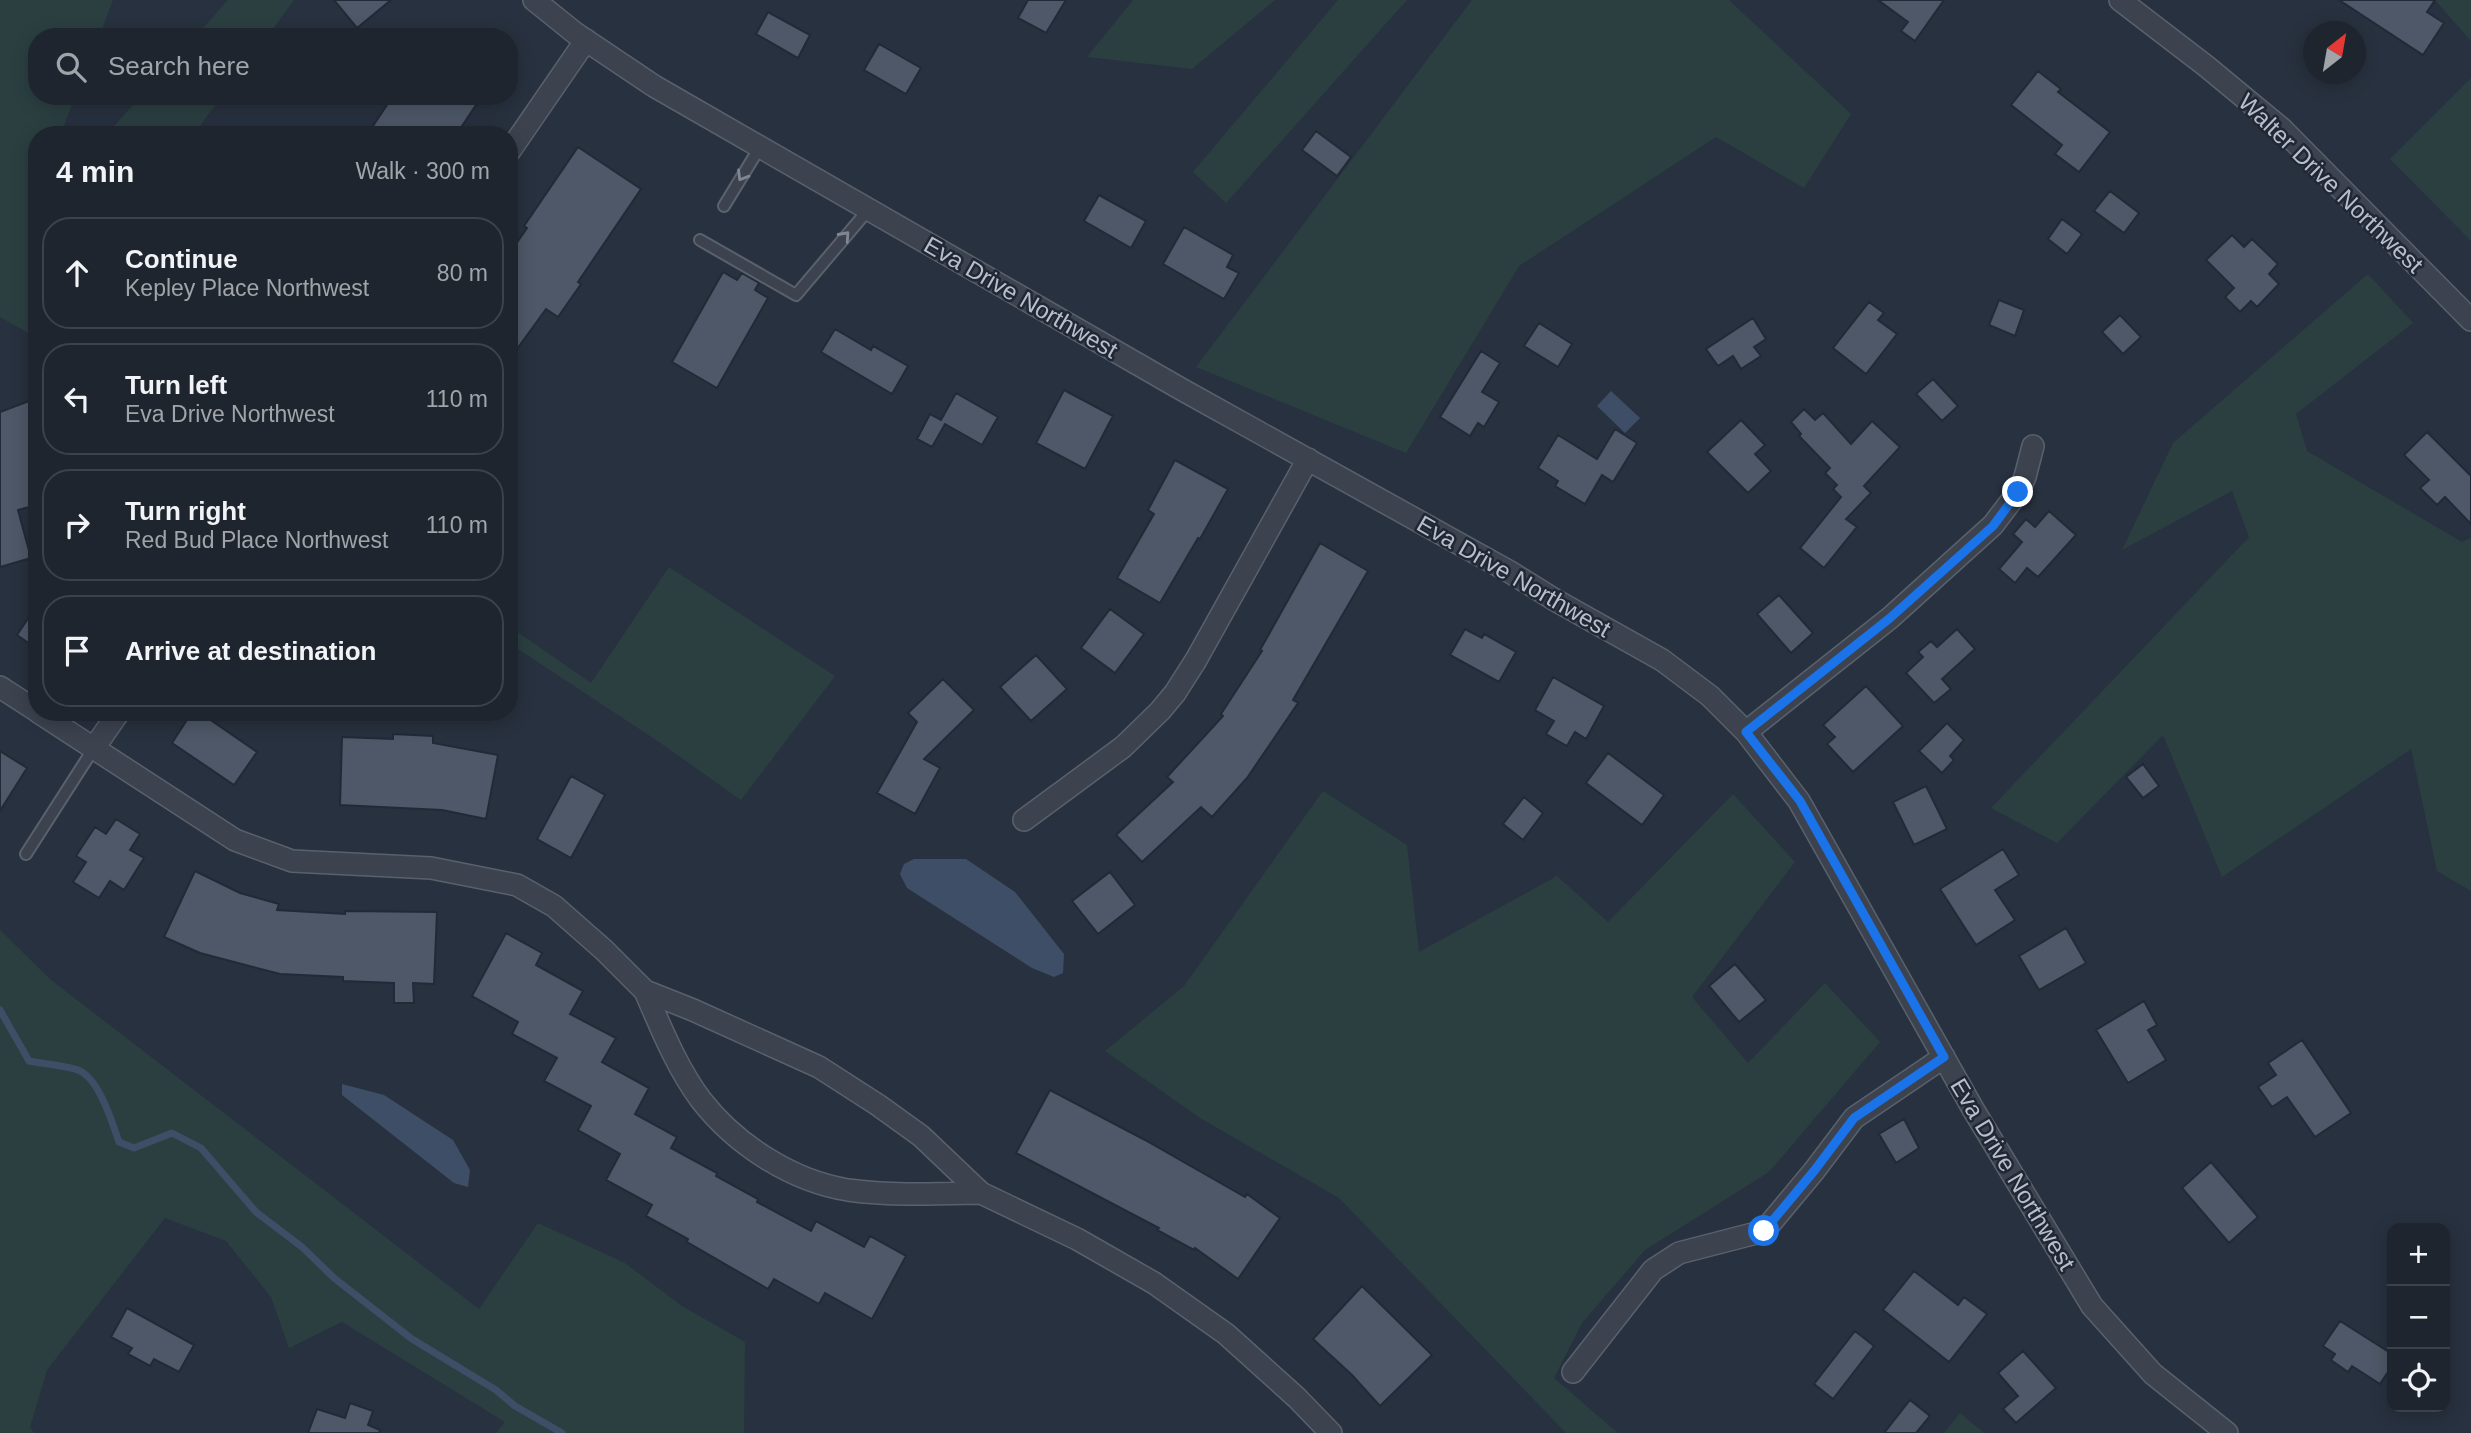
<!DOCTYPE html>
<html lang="en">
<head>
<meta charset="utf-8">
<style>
  body { margin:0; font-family:Arial,sans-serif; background:#2b313b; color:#f1f3f6 }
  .controls { position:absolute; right:21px; bottom:21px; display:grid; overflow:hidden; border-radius:14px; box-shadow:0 4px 18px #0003 }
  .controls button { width:63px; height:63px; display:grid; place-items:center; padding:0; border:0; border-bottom:2px solid #3c424b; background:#1e252f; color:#f1f3f6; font:35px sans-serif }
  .compass { position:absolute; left:2303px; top:21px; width:63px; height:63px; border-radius:50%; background:#1e252f; box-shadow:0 4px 18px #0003; rotate:31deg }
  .stop { position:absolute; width:21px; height:21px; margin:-16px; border:5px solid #1a73e8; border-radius:50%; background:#fff }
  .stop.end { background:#1a73e8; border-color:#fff; box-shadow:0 2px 7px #0008 }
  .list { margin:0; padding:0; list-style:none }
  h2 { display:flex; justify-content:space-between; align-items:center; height:91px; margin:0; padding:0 28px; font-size:30px }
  h2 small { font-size:23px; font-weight:400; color:#a1a5aa }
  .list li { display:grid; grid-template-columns:46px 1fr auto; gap:21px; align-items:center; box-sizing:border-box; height:112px; margin:0 14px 14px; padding:0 14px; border:2px solid #3c424b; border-radius:28px }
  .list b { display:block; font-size:26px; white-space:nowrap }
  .list p { margin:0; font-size:23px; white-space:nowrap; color:#a1a5aa }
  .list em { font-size:23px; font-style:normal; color:#a1a5aa }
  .icon { flex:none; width:38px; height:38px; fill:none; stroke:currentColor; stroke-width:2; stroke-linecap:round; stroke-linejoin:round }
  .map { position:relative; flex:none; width:2471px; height:1433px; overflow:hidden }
  .search { position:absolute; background:#1e252f; box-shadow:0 4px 18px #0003; left:28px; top:28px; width:490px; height:77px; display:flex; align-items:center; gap:18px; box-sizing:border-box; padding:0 24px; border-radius:28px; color:#a1a5aa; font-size:26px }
  .panel { position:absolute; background:#1e252f; box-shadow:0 4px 18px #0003; left:28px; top:126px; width:490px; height:595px; border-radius:28px }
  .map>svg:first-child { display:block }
  .green { fill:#2b3f41 }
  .water { fill:#3f4e67 }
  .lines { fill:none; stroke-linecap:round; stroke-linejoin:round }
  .stream { stroke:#3f4e67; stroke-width:7 }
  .building { fill:#4e5868; stroke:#222a37; stroke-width:2 }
  .service-casing { stroke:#59616d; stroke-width:14 }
  .minor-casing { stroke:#59616d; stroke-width:24 }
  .service { stroke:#3c434f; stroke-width:10 }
  .minor { stroke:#3c434f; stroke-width:21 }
  .oneway { stroke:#808793 }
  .route { stroke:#1a73e8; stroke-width:9 }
  .labels { text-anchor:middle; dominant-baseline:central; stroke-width:5; stroke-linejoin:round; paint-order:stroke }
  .street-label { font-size:24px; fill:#b8beca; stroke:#202835 }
</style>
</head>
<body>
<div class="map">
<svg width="2471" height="1433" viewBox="0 0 2471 1433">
  <rect width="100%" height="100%" fill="#28313f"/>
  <path class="green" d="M 0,0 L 113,0 L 99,37 L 37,37 L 37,96 L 75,96 L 64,126 L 80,135 L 37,135 L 37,338 L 0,317 Z
    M 228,0 L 294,0 L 267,37 L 195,37 Z
    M 1133,0 L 1275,0 L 1192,69 L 1087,57 Z
    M 1338,0 L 1407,0 L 1226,203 L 1193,172 Z
    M 1472,0 L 1729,0 L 1851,114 L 1804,188 L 1716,137 L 1519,266 L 1406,453 L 1196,367 Z
    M 2435,0 L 2471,0 L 2471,41 Z
    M 2471,78 L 2471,241 L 2390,159 Z
    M 141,96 L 222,96 L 193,135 L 106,135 Z
    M 2368,274 L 2413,323 L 2296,414 L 2307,451 L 2462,542 L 2471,538 L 2471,891 L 2437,871 L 2411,749 L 2222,877 L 2163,735 L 2057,843 L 1991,808 L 2249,537 L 2232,491 L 2122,550 L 2173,443 Z
    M 669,567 L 835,676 L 741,800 L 659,742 L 509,643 L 509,626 L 591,683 Z
    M 1323,791 L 1407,845 L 1419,952 L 1557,876 L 1608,922 L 1733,794 L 1795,862 L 1692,997 L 1748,1063 L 1825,983 L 1880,1042 L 1769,1172 L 1645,1250 L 1582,1323 L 1554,1378 L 1618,1433 L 1566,1433 L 1339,1198 L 1200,1118 L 1105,1051 L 1184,986 Z
    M 0,930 L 51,980 L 479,1309 L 538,1223 L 625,1263 L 682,1306 L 745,1342 L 744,1433 L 496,1433 L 505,1422 L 342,1322 L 289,1348 L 271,1297 L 226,1241 L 165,1218 L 47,1370 L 30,1427 L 34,1433 L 0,1433 Z
    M 1960,1413 L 1984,1433 L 1944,1433 Z"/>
  <path class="water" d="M 1611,391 L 1640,418 L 1625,433 L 1597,406 Z
    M 914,859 L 966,859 L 1015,892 L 1064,954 L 1063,973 L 1054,977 L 1032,968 L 907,888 L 900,874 L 904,864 Z
    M 342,1084 L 384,1095 L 453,1140 L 470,1170 L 468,1187 L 454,1183 L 342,1095 Z"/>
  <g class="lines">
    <path class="stream" d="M 0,1010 L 29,1061 C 44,1064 63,1065 78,1070 C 99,1078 112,1122 119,1142 L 134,1148 L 172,1133 L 201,1148 L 256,1212 L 302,1247 L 334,1278 L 412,1339 L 496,1390 L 515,1406 L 562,1433"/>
  </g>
  <path class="building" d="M 334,0 L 391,0 L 357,28 Z
    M 1028,0 L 1066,0 L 1046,33 L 1018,18 Z
    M 1878,0 L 1944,0 L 1915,41 L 1901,31 L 1908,22 Z
    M 2339,0 L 2435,0 L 2427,12 L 2444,23 L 2423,55 Z
    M 768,12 L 810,35 L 798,58 L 756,34 Z
    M 879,44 L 921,68 L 906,94 L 864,70 Z
    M 2038,71 L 2061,89 L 2058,92 L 2110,132 L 2079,172 L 2055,154 L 2062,145 L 2011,105 Z
    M 393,96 L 482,96 L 456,135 L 367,135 Z
    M 1316,131 L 1351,157 L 1337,176 L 1302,150 Z
    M 578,147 L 641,189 L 578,282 L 581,284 L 558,317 L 546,309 L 509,360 L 509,254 L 527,228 L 524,226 Z
    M 2110,191 L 2139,213 L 2124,233 L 2094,211 Z
    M 1099,195 L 1146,221 L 1131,248 L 1084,221 Z
    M 2062,219 L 2082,234 L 2067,254 L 2048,239 Z
    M 1184,227 L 1233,255 L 1227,267 L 1239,273 L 1224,299 L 1163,264 Z
    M 2232,235 L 2244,247 L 2252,239 L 2278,264 L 2269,274 L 2279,284 L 2257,307 L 2251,301 L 2240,312 L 2225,297 L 2234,288 L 2206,260 Z
    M 723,272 L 737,280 L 742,273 L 759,283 L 755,290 L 768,298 L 717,388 L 672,362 Z
    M 1999,300 L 2024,310 L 2015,336 L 1989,325 Z
    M 1869,302 L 1884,313 L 1878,320 L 1897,334 L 1866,374 L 1833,348 Z
    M 2120,315 L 2141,337 L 2123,354 L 2102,332 Z
    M 1753,318 L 1766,339 L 1754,347 L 1761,356 L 1741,369 L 1733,356 L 1718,366 L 1706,349 Z
    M 1539,323 L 1572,344 L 1558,367 L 1524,346 Z
    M 835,329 L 871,350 L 873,346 L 908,366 L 892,394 L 821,352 Z
    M 1481,351 L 1500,363 L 1482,392 L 1499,402 L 1484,427 L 1478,423 L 1470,436 L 1440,417 Z
    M 1933,379 L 1958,406 L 1942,421 L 1916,394 Z
    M 1064,390 L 1113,416 L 1085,469 L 1036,443 Z
    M 956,393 L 998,417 L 982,445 L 945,424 L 932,447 L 917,439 L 930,414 L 941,420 Z
    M 37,398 L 37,505 L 18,510 L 31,558 L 0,567 L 0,412 Z
    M 1804,409 L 1815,420 L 1823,413 L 1851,444 L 1872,421 L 1900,447 L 1864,486 L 1871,493 L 1846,519 L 1857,527 L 1824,568 L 1800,548 L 1841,497 L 1833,489 L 1837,485 L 1825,473 L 1830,468 L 1799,436 L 1801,434 L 1791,422 Z
    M 1741,420 L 1765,445 L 1755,454 L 1771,471 L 1748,493 L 1707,452 Z
    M 1615,429 L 1637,443 L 1613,482 L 1602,475 L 1585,504 L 1555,486 L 1558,481 L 1538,468 L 1558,435 L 1597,459 Z
    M 2427,432 L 2471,476 L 2471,524 L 2445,497 L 2437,505 L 2420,488 L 2429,480 L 2404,455 Z
    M 1175,460 L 1228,489 L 1200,539 L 1198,538 L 1160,603 L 1117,578 L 1154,514 L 1148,510 Z
    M 2049,511 L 2076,535 L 2038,577 L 2027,568 L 2015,583 L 1999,569 L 2022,542 L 2013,534 L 2026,519 L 2035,527 Z
    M 1320,543 L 1368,571 L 1293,700 L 1298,703 L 1247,778 L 1212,817 L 1201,807 L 1142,862 L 1116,835 L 1173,782 L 1167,777 L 1223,716 L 1221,714 L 1262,651 L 1260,650 Z
    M 1779,595 L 1813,633 L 1791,653 L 1757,614 Z
    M 37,605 L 37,649 L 17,635 Z
    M 1110,609 L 1144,634 L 1115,673 L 1081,648 Z
    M 1465,629 L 1482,638 L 1484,634 L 1516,652 L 1499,682 L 1450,655 Z
    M 1957,629 L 1975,649 L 1942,679 L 1951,689 L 1934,703 L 1906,673 L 1923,657 L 1918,652 L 1931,641 L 1937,647 Z
    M 1036,655 L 1067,689 L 1031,721 L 1000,687 Z
    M 1553,677 L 1604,706 L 1586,739 L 1575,732 L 1567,746 L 1546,734 L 1554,721 L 1535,710 Z
    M 943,679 L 974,710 L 924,759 L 940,768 L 915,814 L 877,793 L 917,722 L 908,713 Z
    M 1866,686 L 1903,726 L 1853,772 L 1827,744 L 1835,737 L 1823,725 Z
    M 192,712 L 199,712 L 257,752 L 234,785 L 172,743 Z
    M 1947,723 L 1964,740 L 1950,756 L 1954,760 L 1942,773 L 1919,751 Z
    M 393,734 L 433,736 L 433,743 L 498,755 L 486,819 L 442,810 L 340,805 L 342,737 L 393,739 Z
    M 0,751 L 27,768 L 0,811 Z
    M 1608,753 L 1664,795 L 1642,825 L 1586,783 Z
    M 2143,764 L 2159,786 L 2143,798 L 2126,777 Z
    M 571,776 L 605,795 L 571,858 L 537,839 Z
    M 1926,786 L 1947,829 L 1914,845 L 1893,802 Z
    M 1524,797 L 1543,813 L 1523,840 L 1503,824 Z
    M 116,819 L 140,834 L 130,850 L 144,858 L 124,890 L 110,881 L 99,898 L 73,882 L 86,862 L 76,856 L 95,827 L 106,834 Z
    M 2003,849 L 2019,875 L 1995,890 L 2015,920 L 1976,945 L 1940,889 Z
    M 195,871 L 240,893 L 279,904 L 277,910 L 345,914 L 345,911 L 437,912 L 434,984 L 413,983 L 414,1003 L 394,1003 L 394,983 L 343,981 L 343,977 L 280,974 L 200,953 L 164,937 Z
    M 1110,872 L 1135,905 L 1098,934 L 1072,901 Z
    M 2066,928 L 2086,963 L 2039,990 L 2019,956 Z
    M 506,933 L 542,953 L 536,965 L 583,991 L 570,1014 L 616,1038 L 602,1062 L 649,1088 L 635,1114 L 677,1137 L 671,1148 L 717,1173 L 716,1176 L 758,1199 L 757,1202 L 811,1231 L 816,1221 L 864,1247 L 870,1236 L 906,1256 L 872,1319 L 825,1293 L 819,1304 L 774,1279 L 768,1289 L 687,1242 L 688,1239 L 646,1216 L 652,1205 L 606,1180 L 620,1154 L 578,1130 L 591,1106 L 544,1081 L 557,1058 L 512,1034 L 518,1022 L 472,996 Z
    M 1735,964 L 1766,1000 L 1739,1022 L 1709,986 Z
    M 2144,1001 L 2157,1025 L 2148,1030 L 2166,1060 L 2128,1083 L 2096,1030 Z
    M 2302,1040 L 2351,1113 L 2315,1137 L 2287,1097 L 2272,1107 L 2258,1087 L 2276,1075 L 2268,1063 Z
    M 1050,1090 L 1145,1140 L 1245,1197 L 1247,1194 L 1280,1218 L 1238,1279 L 1195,1248 L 1194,1250 L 1157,1230 L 1159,1228 L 1016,1153 Z
    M 1904,1119 L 1919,1148 L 1896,1163 L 1879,1134 Z
    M 2211,1162 L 2258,1217 L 2229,1243 L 2182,1188 Z
    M 1914,1271 L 1958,1305 L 1964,1297 L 1987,1314 L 1949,1362 L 1883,1310 Z
    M 1362,1286 L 1432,1355 L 1380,1406 L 1352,1375 L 1313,1339 Z
    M 127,1308 L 194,1345 L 179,1372 L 154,1359 L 150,1366 L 128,1354 L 132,1348 L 111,1337 Z
    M 2340,1321 L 2392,1354 L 2392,1366 L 2380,1384 L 2352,1366 L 2348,1372 L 2331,1360 L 2335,1354 L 2323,1346 Z
    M 1855,1331 L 1874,1346 L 1833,1399 L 1814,1384 Z
    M 2023,1351 L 2056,1388 L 2016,1423 L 2003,1409 L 2018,1396 L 1998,1373 Z
    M 1910,1400 L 1930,1416 L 1916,1433 L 1884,1433 Z
    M 350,1403 L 373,1411 L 368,1425 L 380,1430 L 379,1433 L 308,1433 L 317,1409 L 345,1418 Z"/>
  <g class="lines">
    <defs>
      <path id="service" d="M 724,206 L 760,147
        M 700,240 L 796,295 L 869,209
        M 26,854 L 94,748"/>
      <path id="minor" d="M 534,0 L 575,33 L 654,86 L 1181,389 L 1510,572 L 1555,600 L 1662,660 L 1710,696 L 1746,732 L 1799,801 L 1973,1109 L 2092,1306 L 2153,1374 L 2227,1433
        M 2120,0 L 2206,66 L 2281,128 L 2471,320
        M 509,152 L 586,40
        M 0,687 L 37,711
        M 38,712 L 235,840 L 292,861 L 431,868 L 517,885 L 554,906 L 604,950 L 645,991 L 693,1010 L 819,1067 L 878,1105 L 921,1136 L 981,1193 L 1077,1239 L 1154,1283 L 1226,1334 L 1297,1398 L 1331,1433
        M 1746,732 L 1890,618 L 1993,525 L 2018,492 L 2025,477 L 2033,446
        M 94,748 L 119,712
        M 1024,820 L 1123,747 L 1160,711 L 1175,693 L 1196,660 L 1308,459
        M 645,991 C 661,1028 677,1068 701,1100 C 736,1145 792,1181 848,1190 C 892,1196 937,1194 981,1193
        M 1573,1372 L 1653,1270 L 1679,1253 L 1764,1231 L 1814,1171 L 1854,1118 L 1944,1057"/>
    </defs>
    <use href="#service" class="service-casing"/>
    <use href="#minor" class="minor-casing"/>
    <use href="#service" class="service"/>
    <use href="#minor" class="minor"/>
  </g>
  <defs><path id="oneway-chevron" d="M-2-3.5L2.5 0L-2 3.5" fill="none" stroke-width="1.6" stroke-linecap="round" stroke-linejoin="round" transform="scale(1.75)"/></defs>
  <g class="oneway">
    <use href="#oneway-chevron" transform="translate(742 176) rotate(121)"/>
    <use href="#oneway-chevron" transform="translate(845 236) rotate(-48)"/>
  </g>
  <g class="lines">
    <path class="route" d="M 1764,1231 L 1814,1171 L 1854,1118 L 1944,1057 L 1800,801 L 1746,732 L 1890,618 L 1993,526 L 2018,492"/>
  </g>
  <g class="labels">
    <g class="street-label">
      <text transform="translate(2331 183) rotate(44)">Walter Drive Northwest</text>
      <text transform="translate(1021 297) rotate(30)">Eva Drive Northwest</text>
      <text transform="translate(1514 576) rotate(30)">Eva Drive Northwest</text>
      <text transform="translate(2013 1174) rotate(59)">Eva Drive Northwest</text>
    </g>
  </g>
</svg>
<div class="controls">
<button>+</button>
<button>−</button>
<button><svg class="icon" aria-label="locate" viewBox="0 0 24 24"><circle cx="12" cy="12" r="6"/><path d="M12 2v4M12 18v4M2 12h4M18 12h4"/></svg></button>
</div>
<svg class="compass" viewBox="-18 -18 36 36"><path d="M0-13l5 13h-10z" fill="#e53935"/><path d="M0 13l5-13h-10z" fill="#a1a5aa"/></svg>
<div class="stop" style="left:1764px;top:1231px"></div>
<div class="stop end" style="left:2018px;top:492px"></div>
<div class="search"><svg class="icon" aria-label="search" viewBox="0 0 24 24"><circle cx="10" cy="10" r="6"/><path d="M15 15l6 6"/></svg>Search here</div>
<section class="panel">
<h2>4 min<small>Walk · 300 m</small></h2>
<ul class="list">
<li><svg class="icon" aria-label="ahead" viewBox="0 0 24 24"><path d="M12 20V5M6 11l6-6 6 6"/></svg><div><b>Continue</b><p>Kepley Place Northwest</p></div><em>80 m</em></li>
<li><svg class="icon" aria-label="left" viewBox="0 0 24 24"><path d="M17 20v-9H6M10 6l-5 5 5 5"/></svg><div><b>Turn left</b><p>Eva Drive Northwest</p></div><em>110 m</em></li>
<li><svg class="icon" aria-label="right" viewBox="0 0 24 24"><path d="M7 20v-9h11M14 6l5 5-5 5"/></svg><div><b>Turn right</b><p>Red Bud Place Northwest</p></div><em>110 m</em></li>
<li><svg class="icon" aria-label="arrive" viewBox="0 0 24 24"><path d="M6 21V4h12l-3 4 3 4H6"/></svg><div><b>Arrive at destination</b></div></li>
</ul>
</section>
</div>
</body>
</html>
